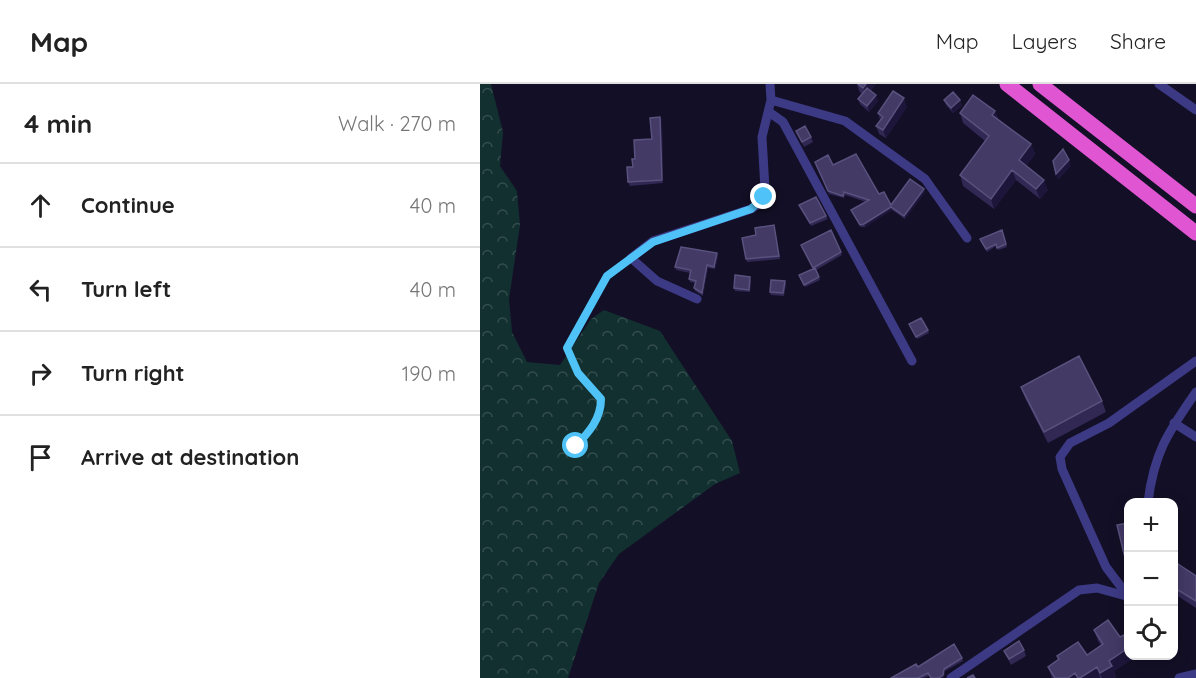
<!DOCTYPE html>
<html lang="en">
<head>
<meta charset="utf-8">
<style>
  body { margin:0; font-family:Quicksand,sans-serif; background:#f2f2f2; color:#222 }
  .controls { position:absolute; right:18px; bottom:18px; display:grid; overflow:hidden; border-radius:12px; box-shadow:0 3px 15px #0003 }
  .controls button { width:54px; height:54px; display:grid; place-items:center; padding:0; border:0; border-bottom:2px solid #e0e0e0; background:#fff; color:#222; font:30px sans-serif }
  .stop { position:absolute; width:18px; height:18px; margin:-14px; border:4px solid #4fc3f7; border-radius:50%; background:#fff }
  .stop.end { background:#4fc3f7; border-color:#fff; box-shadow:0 2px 6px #0008 }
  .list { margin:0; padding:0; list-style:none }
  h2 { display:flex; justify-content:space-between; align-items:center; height:78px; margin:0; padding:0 24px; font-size:26px }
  h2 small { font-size:20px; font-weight:400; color:#767676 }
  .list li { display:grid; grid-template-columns:39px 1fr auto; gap:18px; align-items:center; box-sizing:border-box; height:84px; padding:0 24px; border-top:2px solid #e0e0e0 }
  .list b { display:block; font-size:22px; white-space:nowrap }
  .list em { font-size:20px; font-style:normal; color:#767676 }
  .icon { flex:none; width:33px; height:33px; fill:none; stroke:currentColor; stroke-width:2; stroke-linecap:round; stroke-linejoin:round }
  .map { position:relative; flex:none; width:716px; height:594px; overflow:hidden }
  header { display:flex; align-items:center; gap:36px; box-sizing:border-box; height:84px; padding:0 30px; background:#fff; border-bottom:2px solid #e0e0e0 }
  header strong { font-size:28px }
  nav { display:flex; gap:33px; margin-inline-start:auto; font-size:21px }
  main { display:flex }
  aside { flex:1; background:#fff }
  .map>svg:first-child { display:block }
  .forest { fill:url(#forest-crowns) }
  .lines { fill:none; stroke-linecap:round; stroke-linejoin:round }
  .path { stroke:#2fb8b0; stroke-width:1.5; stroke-dasharray:3 4.5; stroke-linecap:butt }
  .minor { stroke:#3d3a85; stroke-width:9 }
  .trunk { stroke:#e055d1; stroke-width:15 }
  .wall { fill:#312854 }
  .shaded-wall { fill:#1d163a }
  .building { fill:#433a66; stroke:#5a527e; stroke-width:1.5 }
  .route { stroke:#4fc3f7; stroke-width:8 }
</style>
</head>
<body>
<header>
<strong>Map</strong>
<nav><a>Map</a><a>Layers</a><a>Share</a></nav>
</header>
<main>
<aside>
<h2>4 min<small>Walk · 270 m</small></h2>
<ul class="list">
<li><svg class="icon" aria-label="ahead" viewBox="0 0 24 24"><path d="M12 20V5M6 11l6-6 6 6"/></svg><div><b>Continue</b></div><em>40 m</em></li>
<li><svg class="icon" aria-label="left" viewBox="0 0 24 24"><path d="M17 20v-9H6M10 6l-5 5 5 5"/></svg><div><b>Turn left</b></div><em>40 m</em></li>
<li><svg class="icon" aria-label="right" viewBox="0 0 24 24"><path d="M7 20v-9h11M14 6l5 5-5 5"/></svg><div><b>Turn right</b></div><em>190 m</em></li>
<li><svg class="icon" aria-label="arrive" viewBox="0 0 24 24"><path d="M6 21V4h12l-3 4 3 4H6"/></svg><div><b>Arrive at destination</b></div></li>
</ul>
</aside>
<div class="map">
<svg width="716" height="594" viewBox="0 0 716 594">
  <defs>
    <pattern id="forest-crowns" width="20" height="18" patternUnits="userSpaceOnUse" patternTransform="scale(1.5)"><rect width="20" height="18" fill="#12302f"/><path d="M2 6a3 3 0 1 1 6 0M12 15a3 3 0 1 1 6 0" fill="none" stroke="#344d4e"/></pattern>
  </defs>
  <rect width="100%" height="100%" fill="#130f26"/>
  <path class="forest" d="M 0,0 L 11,0 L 23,48 L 20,82 L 37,107 L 40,141 L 29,215 L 32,248 L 47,278 L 80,281 L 111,235 L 124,226 L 180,247 L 252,357 L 260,389 L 235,400 L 139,470 L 119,499 L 88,594 L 0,594 Z"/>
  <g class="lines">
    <path class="path" d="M 96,362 C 109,348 121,335 121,315 L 98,289 L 87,264 L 127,192 L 143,180"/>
    <path class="minor" d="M 679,0 L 716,26
      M 291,16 L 365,37 L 445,95 L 487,154
      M 289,28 L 303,38 L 432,277
      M 217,215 L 177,197 L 151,174 L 173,157 L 271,125 L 282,118 L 285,105 L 282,53 L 291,16 L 290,0
      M 694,339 L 716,353
      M 668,418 C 674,369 688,348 716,308
      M 648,512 L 626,483 L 582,385 L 580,373 L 590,359 L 629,339 L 716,277
      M 471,594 L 599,506 L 617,504 L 646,512
      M 699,594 L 716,590"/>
    <path class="trunk" d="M 527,0 L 716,149
      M 560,0 L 716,122"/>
  </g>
  <path class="wall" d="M 377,0 L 396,0 L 391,6 L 398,17 L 389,28 L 380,20 L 378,15 L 382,10 L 379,7 Z
    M 464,16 L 480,16 L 482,22 L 473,29 L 466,21 Z
    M 427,23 L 406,54 L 399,50 L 396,42 L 400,36 L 398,29 Z
    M 515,27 L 518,35 L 551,60 L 555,70 L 546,82 L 568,106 L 560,115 L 536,96 L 514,125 L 483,102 L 480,91 L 505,57 L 483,39 L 480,29 Z
    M 180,33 L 182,36 L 183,99 L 150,102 L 148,98 L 155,75 L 172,55 Z
    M 316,47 L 331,53 L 333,58 L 324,63 Z
    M 335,78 L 353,81 L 399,110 L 411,121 L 445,108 L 425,135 L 412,126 L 385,143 L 381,143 L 371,126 L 386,118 L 365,111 L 364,114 L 349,110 Z
    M 319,121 L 346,132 L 348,135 L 331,142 Z
    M 294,141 L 300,175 L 267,178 L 266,175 Z
    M 351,146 L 362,171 L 336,186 L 340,196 L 325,203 L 319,191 L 333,185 Z
    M 522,146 L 527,163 L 518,166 L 516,162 L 507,168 L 501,158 Z
    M 237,169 L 238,172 L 235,185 L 228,184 L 223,212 L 215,207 L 214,204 L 215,199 L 210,198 L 209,195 L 210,189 L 196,186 L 195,183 Z
    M 271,196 L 270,208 L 255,207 L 254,204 Z
    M 305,197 L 306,200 L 304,212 L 291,211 L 290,208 Z
    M 429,240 L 448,246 L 449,249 L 437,255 Z
    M 541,303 L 622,317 L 626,328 L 568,359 L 545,314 Z
    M 693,487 L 716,492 L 716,524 L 693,509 Z
    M 614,546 L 640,553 L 655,573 L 634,587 L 636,593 L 634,594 L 572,594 L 568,583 L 578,576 L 577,572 L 607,571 L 621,561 L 618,557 Z
    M 544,566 L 546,572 L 531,581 L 524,567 Z
    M 482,574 L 483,577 L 465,587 L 464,594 L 450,594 L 449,592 L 444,594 L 411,594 L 438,583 Z"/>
  <path class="shaded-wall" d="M 386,0 L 396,0 L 386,13 L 383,4 Z
    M 396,11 L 398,17 L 389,28 L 387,22 Z
    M 424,14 L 427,23 L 406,54 L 403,46 Z
    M 480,16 L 482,22 L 473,29 L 471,24 Z
    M 515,27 L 518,38 L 512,31 Z
    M 180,33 L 182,36 L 183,99 L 182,96 Z
    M 551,60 L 555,70 L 543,86 L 539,76 Z
    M 589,76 L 591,82 L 578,96 L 576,90 Z
    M 532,86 L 536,96 L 514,125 L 511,115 Z
    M 564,96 L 568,106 L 560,115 L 556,105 Z
    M 444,105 L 445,108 L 425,135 L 424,132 Z
    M 411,123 L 412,126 L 385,143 L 384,140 Z
    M 237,169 L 238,172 L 235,185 L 234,183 Z
    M 227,181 L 228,184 L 223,212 L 222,209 Z
    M 696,541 L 699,549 L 693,560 L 693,546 Z
    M 648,564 L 648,572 L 655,572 L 655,573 L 634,587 L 636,593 L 634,594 L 622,594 L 620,589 L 629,577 Z
    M 617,583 L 620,594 L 600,594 Z
    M 464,585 L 465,587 L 464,594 L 459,594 Z
    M 595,589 L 597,594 L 588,594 Z"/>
  <path class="building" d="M 378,0 L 386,0 L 383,4 Z
    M 387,4 L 396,11 L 387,22 L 378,15 Z
    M 413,7 L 424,14 L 403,46 L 396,42 L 403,33 L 398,29 Z
    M 473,8 L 480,16 L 471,24 L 464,16 Z
    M 493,11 L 515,27 L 512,31 L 551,60 L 539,76 L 564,96 L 556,105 L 532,86 L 511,115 L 480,91 L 509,52 L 480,29 Z
    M 180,33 L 182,96 L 148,98 L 147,83 L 153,83 L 152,75 L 155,75 L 154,56 L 172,55 L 170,34 Z
    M 325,42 L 331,53 L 322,58 L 316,47 Z
    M 583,65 L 589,76 L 576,90 L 573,77 Z
    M 376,70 L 399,110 L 404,108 L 411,121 L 430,95 L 444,105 L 424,132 L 411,123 L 384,140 L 380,141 L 371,126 L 389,116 L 364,108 L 363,112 L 348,107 L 335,78 L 348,71 L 353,81 Z
    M 336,113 L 346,132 L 330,139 L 319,121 Z
    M 294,141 L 299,172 L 266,175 L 262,154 L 276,151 L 275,144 Z
    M 351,146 L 361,168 L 333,184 L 321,161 Z
    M 522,146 L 526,160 L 517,164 L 516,160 L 506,165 L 500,155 Z
    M 201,163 L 237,169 L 234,183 L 227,181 L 222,209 L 214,204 L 216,197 L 209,195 L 211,186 L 195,183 Z
    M 335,184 L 339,193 L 324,201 L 319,191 Z
    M 255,191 L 270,193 L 269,206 L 254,204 Z
    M 291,196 L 305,197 L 303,209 L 290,208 Z
    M 441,234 L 448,246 L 436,253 L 429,240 Z
    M 599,272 L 622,317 L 564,348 L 541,303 Z
    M 648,439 L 648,486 L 637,441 Z
    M 698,480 L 716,492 L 716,517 L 693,503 L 693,487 Z
    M 628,536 L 640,553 L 644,551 L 648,558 L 648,564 L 629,577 L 632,582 L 620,589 L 617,583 L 600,594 L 598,594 L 595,589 L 588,594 L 575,594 L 568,583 L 579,575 L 577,572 L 598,558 L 607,571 L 623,560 L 614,546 Z
    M 539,557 L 544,566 L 529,575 L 524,567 Z
    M 474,560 L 482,574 L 464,585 L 463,591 L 459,594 L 451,594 L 448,589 L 438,594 L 411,594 L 436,580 L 438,583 Z
    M 493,591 L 495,594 L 487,594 Z"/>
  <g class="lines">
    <path class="route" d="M 96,362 C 109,348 121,335 121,315 L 98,289 L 87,264 L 127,192 L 173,158 L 271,125 L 284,113"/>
  </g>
</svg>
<div class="controls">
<button>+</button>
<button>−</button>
<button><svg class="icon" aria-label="locate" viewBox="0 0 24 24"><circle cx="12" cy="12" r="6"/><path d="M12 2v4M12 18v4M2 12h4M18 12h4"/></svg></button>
</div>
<div class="stop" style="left:96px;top:362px"></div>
<div class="stop end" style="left:284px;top:113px"></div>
</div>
</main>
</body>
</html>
